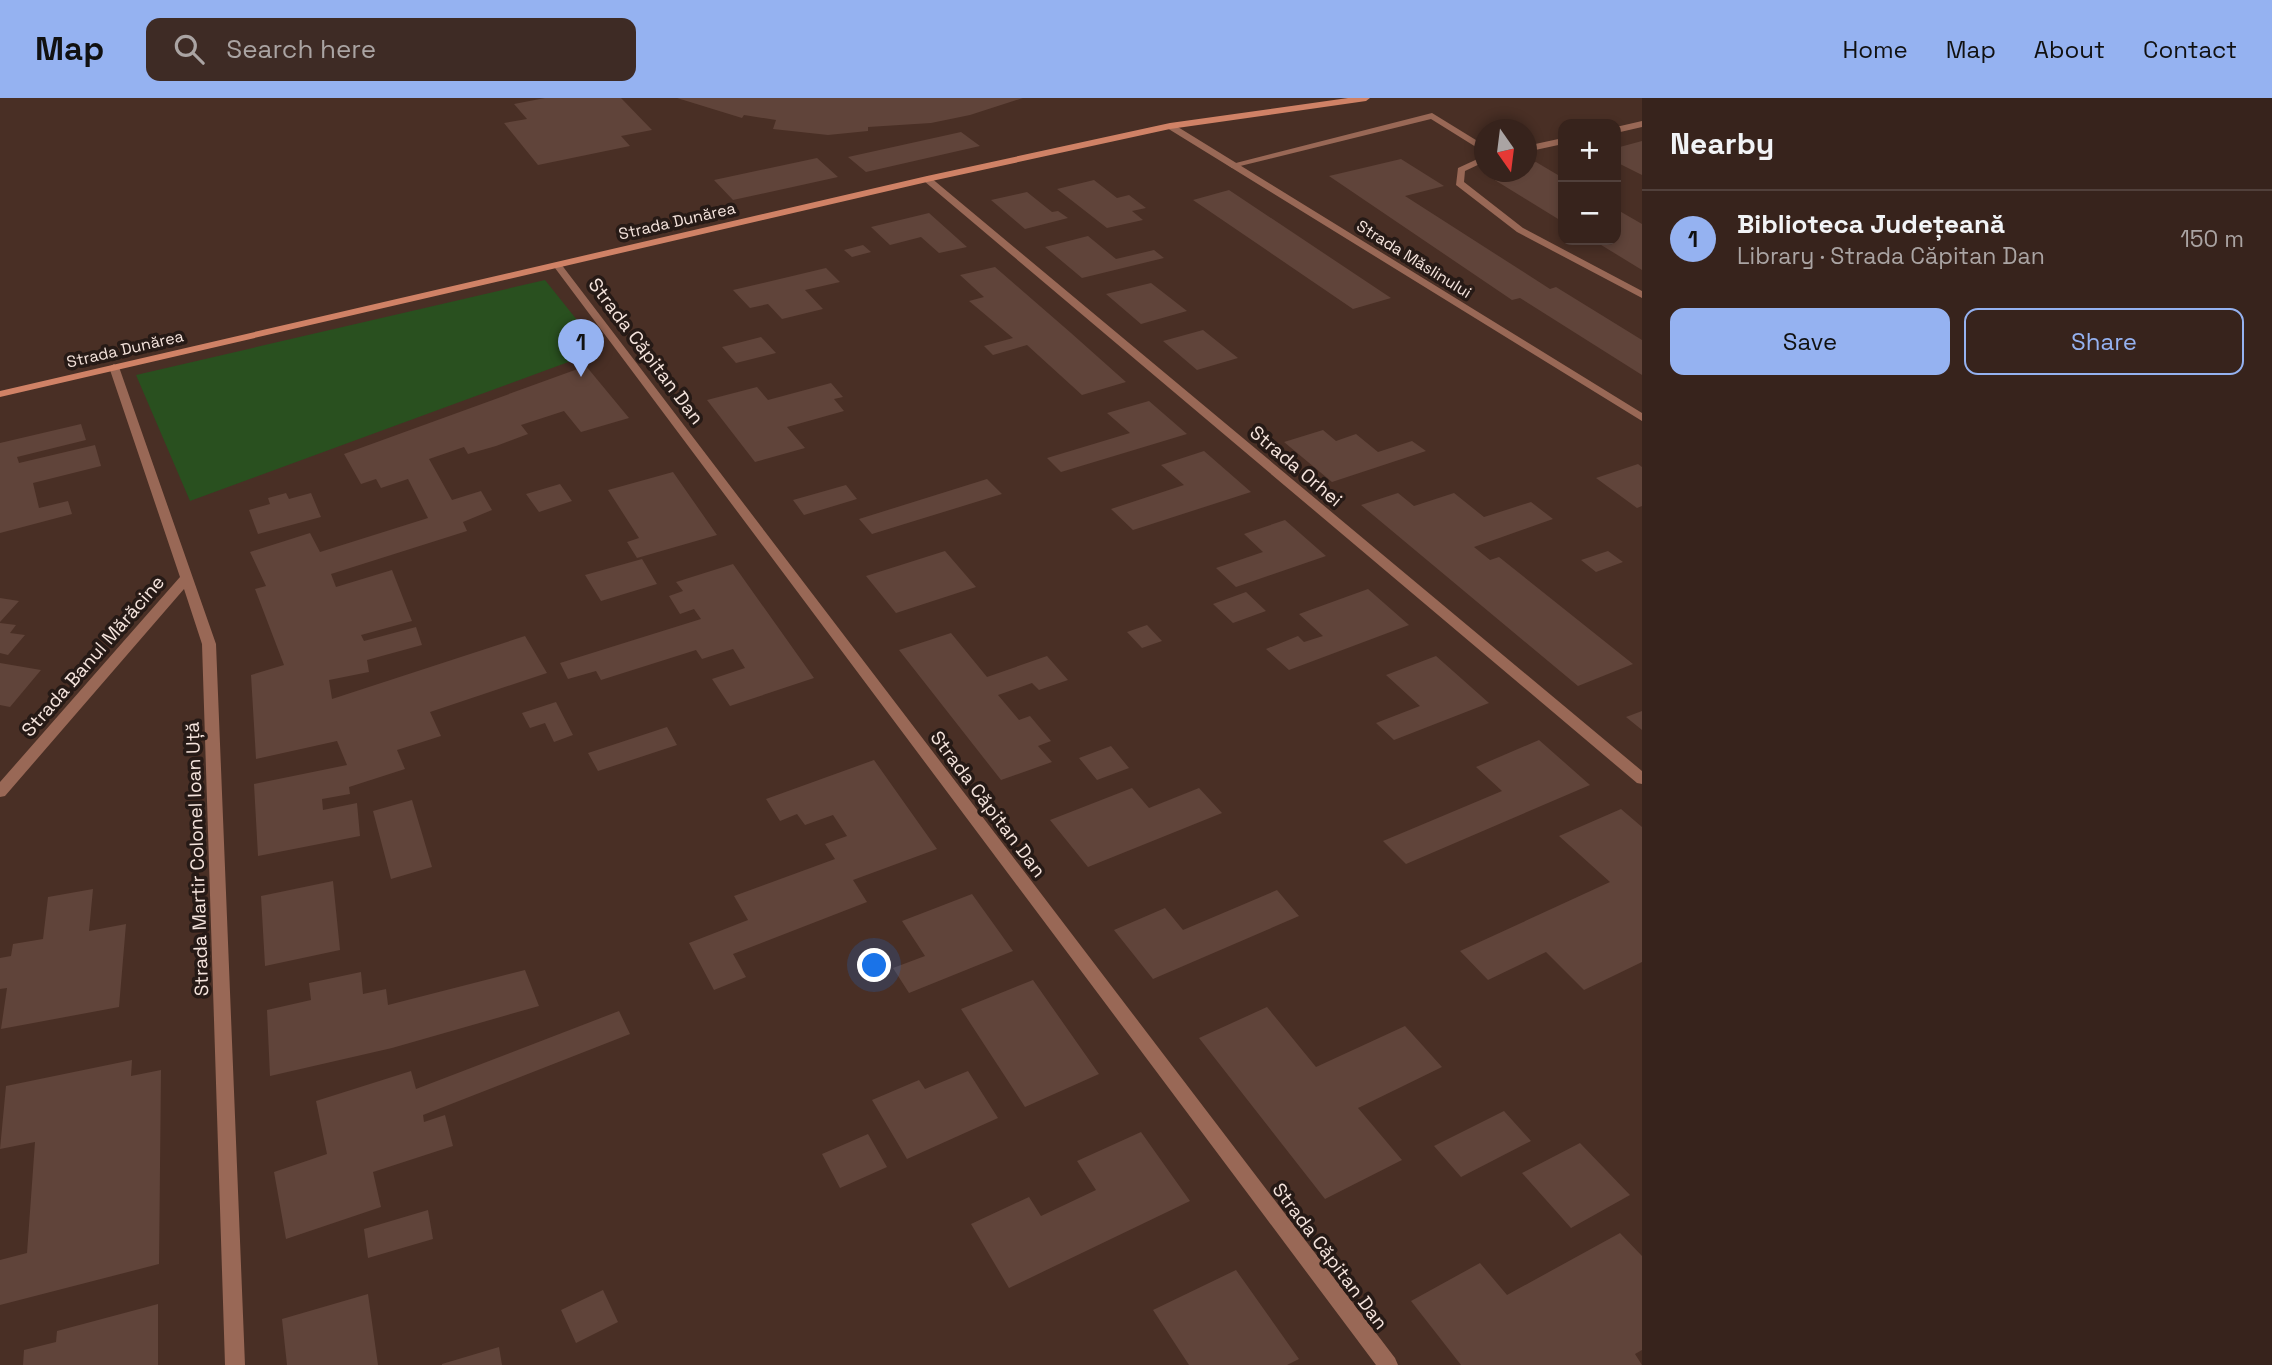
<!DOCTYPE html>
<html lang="en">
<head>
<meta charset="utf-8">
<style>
  body { margin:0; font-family:"Space Grotesk",sans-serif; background:#3e2b25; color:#f1f3f6 }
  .controls { position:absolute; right:21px; top:21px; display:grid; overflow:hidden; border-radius:14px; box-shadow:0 4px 10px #0003 }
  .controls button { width:63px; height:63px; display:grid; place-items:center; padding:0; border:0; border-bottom:2px solid #51403b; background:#37231c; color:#f1f3f6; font:35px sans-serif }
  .compass { position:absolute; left:1474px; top:21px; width:63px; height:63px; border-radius:50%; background:#37231c; box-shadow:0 4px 10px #0003; rotate:166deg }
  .you { position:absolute; left:875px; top:868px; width:24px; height:24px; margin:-18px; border:5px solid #fff; border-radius:50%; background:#1a73e8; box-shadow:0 0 0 10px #1a73e833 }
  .badge { display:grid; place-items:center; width:46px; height:46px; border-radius:50%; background:#95b2f1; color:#111; font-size:23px; font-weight:700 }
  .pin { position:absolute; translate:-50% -58px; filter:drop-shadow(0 2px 4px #0008) }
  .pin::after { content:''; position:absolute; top:37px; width:24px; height:21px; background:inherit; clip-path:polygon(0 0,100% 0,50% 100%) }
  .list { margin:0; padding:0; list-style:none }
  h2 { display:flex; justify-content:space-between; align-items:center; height:91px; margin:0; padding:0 28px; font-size:30px }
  h2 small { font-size:23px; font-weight:400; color:#aaa4a3 }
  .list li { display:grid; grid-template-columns:46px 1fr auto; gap:21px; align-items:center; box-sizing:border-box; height:98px; padding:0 28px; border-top:2px solid #51403b }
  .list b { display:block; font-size:26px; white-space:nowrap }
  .list p { margin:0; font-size:23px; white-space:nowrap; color:#aaa4a3 }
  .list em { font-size:23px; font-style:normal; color:#aaa4a3 }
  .actions { display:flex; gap:14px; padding:21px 28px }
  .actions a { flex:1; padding:16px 0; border:2px solid #95b2f1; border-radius:14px; text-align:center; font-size:24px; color:#95b2f1 }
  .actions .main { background:#95b2f1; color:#111 }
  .icon { flex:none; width:38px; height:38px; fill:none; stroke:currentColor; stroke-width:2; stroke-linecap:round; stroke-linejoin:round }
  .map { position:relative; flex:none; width:1642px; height:1267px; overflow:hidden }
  header { display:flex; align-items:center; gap:42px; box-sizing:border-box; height:98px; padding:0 35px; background:#95b2f1; color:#111 }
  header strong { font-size:33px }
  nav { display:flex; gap:38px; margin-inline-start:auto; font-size:24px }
  .search { width:490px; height:63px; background:#3e2b25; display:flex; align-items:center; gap:18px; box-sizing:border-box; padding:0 24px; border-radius:14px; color:#aaa4a3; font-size:26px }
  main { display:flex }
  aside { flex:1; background:#37231c }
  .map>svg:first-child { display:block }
  .green { fill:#29501f }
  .building { fill:#60443a }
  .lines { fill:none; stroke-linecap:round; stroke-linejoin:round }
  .lane { fill:#996856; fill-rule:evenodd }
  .street { fill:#996856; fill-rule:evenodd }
  .secondary { fill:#d08266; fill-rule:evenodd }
  .labels { text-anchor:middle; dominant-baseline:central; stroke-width:7; stroke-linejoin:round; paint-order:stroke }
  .far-street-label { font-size:16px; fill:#f5e4dd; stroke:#261a16 }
  .street-label { font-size:19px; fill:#f5e4dd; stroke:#261a16 }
</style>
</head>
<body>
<header>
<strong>Map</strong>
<div class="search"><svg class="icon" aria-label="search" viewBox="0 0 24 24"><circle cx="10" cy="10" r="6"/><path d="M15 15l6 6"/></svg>Search here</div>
<nav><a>Home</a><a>Map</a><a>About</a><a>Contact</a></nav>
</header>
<main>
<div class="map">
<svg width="1642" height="1267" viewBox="0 0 1642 1267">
  <rect width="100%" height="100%" fill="#492f25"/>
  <path class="green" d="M 545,182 L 601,252 L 190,403 L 136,277 Z"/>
  <path class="building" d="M 545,0 L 621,0 L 652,32 L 621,38 L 630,48 L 538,67 L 504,25 L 527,21 L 514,6 Z
    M 677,0 L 1023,0 L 970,17 L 931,25 L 868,29 L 868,33 L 828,37 L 773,31 L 776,22 L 744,17 L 742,20 Z
    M 961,34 L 980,48 L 866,74 L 848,59 Z
    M 1642,43 L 1642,77 L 1616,64 L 1616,50 Z
    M 817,60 L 838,79 L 733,102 L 714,82 Z
    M 1401,61 L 1444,88 L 1405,98 L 1550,191 L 1556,189 L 1642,242 L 1642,277 L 1520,200 L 1512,202 L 1329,78 Z
    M 1536,64 L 1563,80 L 1563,124 L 1485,76 L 1527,74 L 1527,66 Z
    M 1094,82 L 1117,100 L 1129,97 L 1146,110 L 1132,113 L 1143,122 L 1107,130 L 1057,91 Z
    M 1229,92 L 1391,200 L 1353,211 L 1193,102 Z
    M 1027,94 L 1052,114 L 1058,113 L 1068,120 L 1025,131 L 991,102 Z
    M 1616,111 L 1642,126 L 1642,172 L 1593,142 L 1616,142 Z
    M 929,115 L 967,149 L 939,155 L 921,139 L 890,147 L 871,129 Z
    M 1088,138 L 1116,161 L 1154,152 L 1164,160 L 1082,180 L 1045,149 Z
    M 863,147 L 871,154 L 852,159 L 844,152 Z
    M 995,169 L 1071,235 L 1126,284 L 1082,297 L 1027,247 L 993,257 L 984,248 L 1013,240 L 969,203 L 984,199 L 960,177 Z
    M 826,170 L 840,184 L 805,192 L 823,211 L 782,221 L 768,206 L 750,210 L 733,192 Z
    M 1151,185 L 1187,213 L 1141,226 L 1106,196 Z
    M 1203,232 L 1238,260 L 1197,272 L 1163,243 Z
    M 761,239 L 776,255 L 736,265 L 722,249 Z
    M 586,268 L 629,320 L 581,334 L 564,313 L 521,327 L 528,336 L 496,348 L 468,356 L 464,349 L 429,361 L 452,402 L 481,393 L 492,412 L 463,424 L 467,433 L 331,476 L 336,489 L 392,472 L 412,523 L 361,537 L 364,543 L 416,529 L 422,547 L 367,562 L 369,574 L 329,582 L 332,601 L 525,538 L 547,575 L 430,614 L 441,638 L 397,652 L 405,671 L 349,689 L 350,696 L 322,701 L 323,712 L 357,705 L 360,738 L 258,758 L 254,686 L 347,667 L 337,643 L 256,661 L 251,577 L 284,567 L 255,491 L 266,488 L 250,454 L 310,435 L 320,454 L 428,420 L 408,381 L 381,390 L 376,381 L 361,386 L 344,356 Z
    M 831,285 L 843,299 L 834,301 L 844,313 L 787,329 L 805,350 L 755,364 L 707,302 L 757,289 L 768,302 Z
    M 1149,303 L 1187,336 L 1061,374 L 1047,360 L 1130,335 L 1107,315 Z
    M 81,326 L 86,342 L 17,359 L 19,365 L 95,347 L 101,368 L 33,385 L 39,410 L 68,403 L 72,416 L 0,435 L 0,345 Z
    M 1323,332 L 1336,343 L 1356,336 L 1378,354 L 1412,343 L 1426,353 L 1332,384 L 1284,344 Z
    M 1204,353 L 1251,394 L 1133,432 L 1111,411 L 1184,387 L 1161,367 Z
    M 1638,366 L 1642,369 L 1642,408 L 1637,410 L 1596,380 Z
    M 673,374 L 717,437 L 637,460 L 627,444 L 639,440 L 608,392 Z
    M 987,381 L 1002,396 L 872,436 L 859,421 Z
    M 560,386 L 572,403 L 539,414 L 526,396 Z
    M 846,387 L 857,401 L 804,417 L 793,402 Z
    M 286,395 L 289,401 L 311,395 L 321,419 L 258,436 L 249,412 L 270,406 L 268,400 Z
    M 1398,395 L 1414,408 L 1454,395 L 1484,419 L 1531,404 L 1553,421 L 1474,449 L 1490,462 L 1499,459 L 1633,566 L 1578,588 L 1361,407 Z
    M 1285,422 L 1326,458 L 1236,489 L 1216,470 L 1263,454 L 1244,436 Z
    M 945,453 L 976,489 L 896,515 L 866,478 Z
    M 1608,453 L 1623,464 L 1596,474 L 1581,462 Z
    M 642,461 L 657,486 L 601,503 L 585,477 Z
    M 733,466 L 814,580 L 730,608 L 712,581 L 745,570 L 733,551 L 702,561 L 696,552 L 601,582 L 596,573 L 568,581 L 560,565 L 701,521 L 694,511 L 680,516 L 669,498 L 683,493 L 676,484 Z
    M 1368,491 L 1409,527 L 1289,572 L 1266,551 L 1298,538 L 1304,544 L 1323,538 L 1299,516 Z
    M 1246,494 L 1266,513 L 1233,525 L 1213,506 Z
    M 0,500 L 19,503 L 0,524 Z
    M 0,525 L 16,527 L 10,535 L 25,537 L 8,557 L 0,555 Z
    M 1147,527 L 1162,543 L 1142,550 L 1127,534 Z
    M 951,535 L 987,579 L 1047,558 L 1068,582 L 1039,592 L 1032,585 L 998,597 L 1019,622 L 1030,618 L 1051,643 L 1038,648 L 1052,664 L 1001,682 L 899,552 Z
    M 1436,558 L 1489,605 L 1394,642 L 1376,625 L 1420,608 L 1386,577 Z
    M 0,565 L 41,572 L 10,609 L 0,607 Z
    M 556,604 L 573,637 L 554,644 L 545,625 L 530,630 L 522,615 Z
    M 1642,613 L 1642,632 L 1626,619 Z
    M 667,629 L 677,647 L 598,673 L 588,655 Z
    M 1539,642 L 1590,687 L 1406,766 L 1383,743 L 1502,693 L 1476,669 Z
    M 1111,648 L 1129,670 L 1097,682 L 1079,660 Z
    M 874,662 L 937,751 L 853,782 L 867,804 L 733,856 L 746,879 L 714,892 L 689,845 L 748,822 L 734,798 L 835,761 L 825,746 L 847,738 L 833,717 L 805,727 L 797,716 L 780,723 L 766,701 Z
    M 1132,690 L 1149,710 L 1199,690 L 1222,715 L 1088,769 L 1050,722 Z
    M 412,702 L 432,769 L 391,781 L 373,713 Z
    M 1621,711 L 1642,729 L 1642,864 L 1584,892 L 1546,854 L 1488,882 L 1460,853 L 1610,784 L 1559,738 Z
    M 333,783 L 340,852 L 265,868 L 261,798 Z
    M 93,791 L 89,833 L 126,826 L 119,909 L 1,931 L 7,890 L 0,891 L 0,860 L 11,858 L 13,846 L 43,841 L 48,799 Z
    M 1277,792 L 1299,818 L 1153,881 L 1114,832 L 1165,810 L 1183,832 Z
    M 972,796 L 1013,853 L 909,895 L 893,870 L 925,858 L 902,823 Z
    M 525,872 L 539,908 L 392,950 L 270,978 L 267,912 L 311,902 L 309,885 L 361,874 L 363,896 L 386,891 L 388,907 Z
    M 1033,882 L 1099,976 L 1025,1009 L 961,911 Z
    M 1267,909 L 1316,969 L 1405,928 L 1442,969 L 1358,1010 L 1402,1062 L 1325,1101 L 1199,940 Z
    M 619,913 L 630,936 L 423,1017 L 424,1024 L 445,1017 L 453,1048 L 373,1074 L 381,1109 L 286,1141 L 274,1074 L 327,1056 L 316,1003 L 411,973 L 416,991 Z
    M 132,962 L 131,978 L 161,972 L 159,1166 L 0,1207 L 0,1162 L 27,1155 L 35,1044 L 0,1051 L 6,988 Z
    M 968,973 L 998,1020 L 907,1061 L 872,1002 L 919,982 L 925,991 Z
    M 1504,1013 L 1531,1043 L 1461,1079 L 1434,1048 Z
    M 1141,1034 L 1190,1103 L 1009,1190 L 971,1126 L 1029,1099 L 1041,1118 L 1096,1092 L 1077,1063 Z
    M 868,1036 L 887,1069 L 840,1090 L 822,1056 Z
    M 1580,1045 L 1630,1097 L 1571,1130 L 1522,1075 Z
    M 428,1112 L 433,1141 L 368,1160 L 364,1131 Z
    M 1620,1135 L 1642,1158 L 1642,1252 L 1635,1256 L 1642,1267 L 1461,1267 L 1411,1203 L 1480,1165 L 1507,1197 Z
    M 1236,1172 L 1299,1261 L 1287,1267 L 1189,1267 L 1153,1212 Z
    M 603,1192 L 618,1224 L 576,1245 L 561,1212 Z
    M 368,1196 L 378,1267 L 287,1267 L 282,1221 Z
    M 158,1206 L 158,1267 L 23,1267 L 24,1252 L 56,1244 L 57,1233 Z
    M 499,1249 L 502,1267 L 442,1267 L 442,1266 Z"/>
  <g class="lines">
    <path class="lane" d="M 1432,15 L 1484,47 L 1484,54 L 1431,21 L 1232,70 L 1228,67 Z
      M 1642,23 L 1642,29 L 1616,35 L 1616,29 Z
      M 1563,40 L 1563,46 L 1526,54 L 1526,48 Z
      M 1484,58 L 1484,64 L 1465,73 L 1464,84 L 1523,130 L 1642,193 L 1642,200 L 1517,134 L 1456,87 L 1458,70 Z"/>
    <path class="street" d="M 1167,26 L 1173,26 L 1642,315 L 1642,323 L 1167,30 Z
      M 924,79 L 930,79 L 1642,673 L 1642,686 L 1637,685 L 924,83 Z
      M 555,166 L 561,166 L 1395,1260 L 1398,1267 L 1376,1267 L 555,170 Z
      M 114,266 L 119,269 L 216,546 L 245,1267 L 225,1267 L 202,546 L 184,491 L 5,698 L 0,699 L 0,684 L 180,479 L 109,269 Z"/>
    <path class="secondary" d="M 1348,0 L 1370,0 L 1366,3 L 1170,31 L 927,84 L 0,299 L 0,293 L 927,78 L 1170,25 Z"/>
  </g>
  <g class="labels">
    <g class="far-street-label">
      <text transform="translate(677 123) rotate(-13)">Strada Dunărea</text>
      <text transform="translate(1414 161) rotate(32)">Strada Măslinului</text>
      <text transform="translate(125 251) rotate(-13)">Strada Dunărea</text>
    </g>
    <g class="street-label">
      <text transform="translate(646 253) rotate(53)">Strada Căpitan Dan</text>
      <text transform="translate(1296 368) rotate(40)">Strada Orhei</text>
      <text transform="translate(93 558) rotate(-49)">Strada Banul Mărăcine</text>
      <text transform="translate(988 706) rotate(53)">Strada Căpitan Dan</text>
      <text transform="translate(197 761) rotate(-92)">Strada Martir Colonel Ioan Uță</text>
      <text transform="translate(1330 1158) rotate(53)">Strada Căpitan Dan</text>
    </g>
  </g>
</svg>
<div class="controls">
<button>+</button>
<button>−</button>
</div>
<svg class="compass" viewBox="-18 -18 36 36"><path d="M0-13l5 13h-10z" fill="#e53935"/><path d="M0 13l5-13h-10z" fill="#aaa4a3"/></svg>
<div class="you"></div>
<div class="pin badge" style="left:581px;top:279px">1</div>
</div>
<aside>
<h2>Nearby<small></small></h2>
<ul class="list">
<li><span class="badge">1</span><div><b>Biblioteca Județeană</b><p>Library · Strada Căpitan Dan</p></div><em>150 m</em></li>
</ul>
<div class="actions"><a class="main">Save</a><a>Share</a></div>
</aside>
</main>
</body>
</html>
